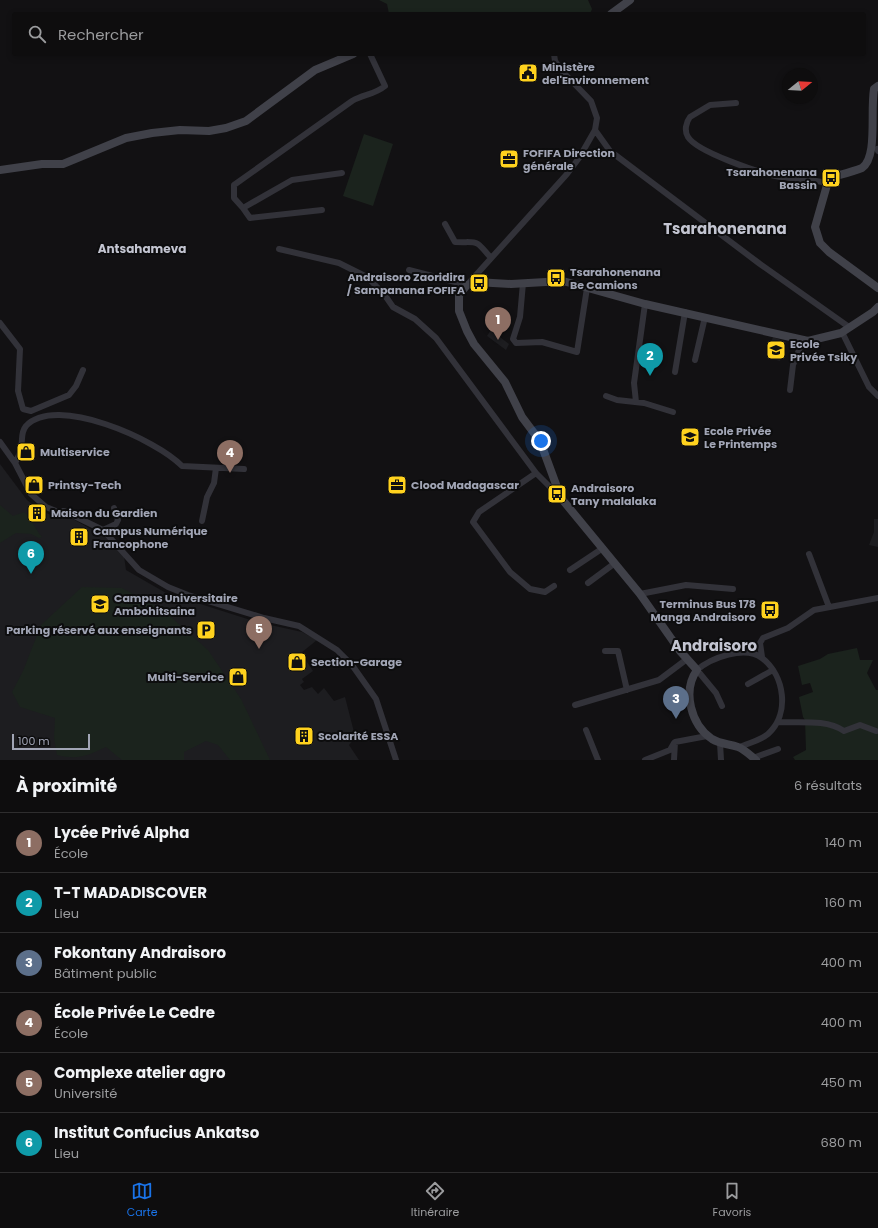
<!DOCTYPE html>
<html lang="fr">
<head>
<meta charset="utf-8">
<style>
  body { margin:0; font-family:Poppins,sans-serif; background:#1c1b1c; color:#f1f3f6 }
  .compass { position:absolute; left:782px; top:68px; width:36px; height:36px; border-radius:50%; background:#0e0d0e; box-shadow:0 2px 6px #0003; rotate:72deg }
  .scale { position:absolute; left:12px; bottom:10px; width:78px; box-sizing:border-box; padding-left:4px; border:2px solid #a1a5b5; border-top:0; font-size:11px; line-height:14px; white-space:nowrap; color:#a1a5b5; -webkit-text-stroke:3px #0d0d0e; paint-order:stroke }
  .you { position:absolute; left:541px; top:441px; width:14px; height:14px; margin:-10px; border:3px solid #fff; border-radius:50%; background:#1a73e8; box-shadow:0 0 0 6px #1a73e833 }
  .badge { display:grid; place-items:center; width:26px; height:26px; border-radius:50%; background:#1a73e8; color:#fff; font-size:13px; font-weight:700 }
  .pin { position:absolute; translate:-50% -33px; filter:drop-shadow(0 1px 2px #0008) }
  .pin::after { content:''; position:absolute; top:21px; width:14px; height:12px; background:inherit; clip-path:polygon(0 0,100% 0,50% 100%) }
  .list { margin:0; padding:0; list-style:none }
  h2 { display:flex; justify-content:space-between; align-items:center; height:52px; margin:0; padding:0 16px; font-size:17px }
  h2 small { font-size:13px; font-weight:400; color:#9b9c9e }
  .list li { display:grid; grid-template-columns:26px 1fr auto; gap:12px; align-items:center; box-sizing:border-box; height:60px; padding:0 16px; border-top:1px solid #2e2d2e }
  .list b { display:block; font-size:15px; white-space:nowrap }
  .list p { margin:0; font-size:13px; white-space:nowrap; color:#9b9c9e }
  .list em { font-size:13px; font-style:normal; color:#9b9c9e }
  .icon { flex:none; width:22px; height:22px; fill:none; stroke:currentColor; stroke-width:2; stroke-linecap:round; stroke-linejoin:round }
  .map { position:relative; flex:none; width:878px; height:760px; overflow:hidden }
  .search { position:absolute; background:#0e0d0e; box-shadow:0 2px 6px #0003; left:12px; right:12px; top:12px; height:44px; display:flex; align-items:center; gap:10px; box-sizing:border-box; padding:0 14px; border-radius:4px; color:#9b9c9e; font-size:15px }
  .sheet { height:412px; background:#0e0d0e }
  nav { display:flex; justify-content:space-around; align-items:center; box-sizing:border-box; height:56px; border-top:1px solid #2e2d2e; background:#0e0d0e; font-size:11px; color:#9b9c9e }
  nav a { display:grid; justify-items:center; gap:2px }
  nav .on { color:#1a73e8 }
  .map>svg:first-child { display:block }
  .built { fill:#1d1d20 }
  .green { fill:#1b231d }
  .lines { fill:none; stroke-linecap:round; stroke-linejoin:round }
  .street { stroke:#323239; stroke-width:6 }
  .secondary { stroke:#404149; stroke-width:8 }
  .labels { text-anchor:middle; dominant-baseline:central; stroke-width:4; stroke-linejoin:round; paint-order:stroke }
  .poi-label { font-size:11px; font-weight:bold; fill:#a1a5b5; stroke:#0d0d0e; text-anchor:start }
  .neighbourhood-label { font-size:12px; font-weight:bold; fill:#c3c5d1; stroke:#0d0d0e }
  .district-label { font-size:15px; font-weight:bold; fill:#c3c5d1; stroke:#0d0d0e }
</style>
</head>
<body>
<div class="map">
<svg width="878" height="760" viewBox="0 0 878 760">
  <rect width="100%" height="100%" fill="#121113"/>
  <path class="built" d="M 492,328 L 497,331 L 496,334 L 509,344 L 506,350 L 487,336 Z
    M 773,337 L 786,342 L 779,354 L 782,356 L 780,361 L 768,358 L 768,352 L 771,352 L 773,344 L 771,342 Z
    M 686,430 L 697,430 L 696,441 L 685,442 Z
    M 0,464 L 27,500 L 41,511 L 59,518 L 62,513 L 105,537 L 124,556 L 126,570 L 166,593 L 257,622 L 302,632 L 317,640 L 301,653 L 313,671 L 302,679 L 304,682 L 300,685 L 304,690 L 312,687 L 318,694 L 324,688 L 334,701 L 345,697 L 354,732 L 353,734 L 356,737 L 349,745 L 359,760 L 0,760 Z
    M 874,519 L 878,519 L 878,547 L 869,545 L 874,532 Z"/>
  <path class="green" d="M 379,0 L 588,0 L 592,9 L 590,14 L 389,14 L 387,4 Z
    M 364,134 L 393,144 L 373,206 L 343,196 Z
    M 0,505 L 13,516 L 24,512 C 32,519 35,529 42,537 L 39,538 L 31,534 L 16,533 L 0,543 Z
    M 82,587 L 122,588 L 163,610 L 208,650 L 241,699 L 270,760 L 230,760 L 218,745 L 206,741 L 184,752 L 184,760 L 122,760 L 106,747 C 87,756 78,760 57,755 L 54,738 L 55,718 L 20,707 L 12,692 L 23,671 L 41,625 Z
    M 857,648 L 860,660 L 873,660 L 867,673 L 876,690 L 878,690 L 878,760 L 795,760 L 793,757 L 806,750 L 805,720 L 803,717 L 799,697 L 813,692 L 810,683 L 802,685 L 798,666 L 820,659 L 828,654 Z"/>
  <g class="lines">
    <path class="street" d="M 736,103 L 710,105 L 690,117 C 686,122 684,131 688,137 C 697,152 758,172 775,176 C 793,179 810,179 827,183
      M 595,130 L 610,151 L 760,264 L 849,327
      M 877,149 L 878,151
      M 342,173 L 292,180 L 243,208 L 234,198 L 234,185 L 352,101 C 364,94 374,95 385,86 L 370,54
      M 243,208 L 250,218 L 322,210
      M 445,224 L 455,242 C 479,243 474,238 491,258
      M 279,249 L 339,263 L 367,277 L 384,294 L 393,307 L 415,319 L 436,338 L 536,473 L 560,497
      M 409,270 L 467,285 L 567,174 L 579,158 L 595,130 L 597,118 L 591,101 L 562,71 L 555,61 L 554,54
      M 523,283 L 520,317 L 513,339 L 516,343 L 542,342 L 577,352 L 587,288
      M 0,323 L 20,349 L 18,391 L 23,409 L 31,411 L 69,395 L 76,386 L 83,370
      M 842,332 L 869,387 L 878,396
      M 695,360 L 705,317
      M 675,372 L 685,312
      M 790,390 L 793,365 L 803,340
      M 606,396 L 617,400 L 644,403 L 673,412
      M 636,402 L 634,383 L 645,304
      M 0,442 L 15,463 L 31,494 L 46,507 L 56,511 L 64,511 L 103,530 L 139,570 L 168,587 L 188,595 L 264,618 L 299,626 L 337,650 L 352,665 L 376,699 L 396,760
      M 15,463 C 17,459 20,454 21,449 C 23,441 20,433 26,426 C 56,394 157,440 182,466 L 244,469
      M 536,473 L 479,512 L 473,522 L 510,572 L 530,589 L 545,592 L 554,586
      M 202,521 L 207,497 L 214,483 L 216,468
      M 103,530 L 116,524 L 118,520 L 114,508
      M 809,554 L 829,607
      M 570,570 L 603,548
      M 588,583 L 615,563
      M 640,594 L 686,585 L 733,589
      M 605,651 L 618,651 L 627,690
      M 762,657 L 760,643 L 763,638 L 788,628 L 814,610 L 878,598
      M 748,684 L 773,670
      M 575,705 L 659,680 L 687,659
      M 722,706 L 716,693 L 697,670 C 711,658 745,645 762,658 C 785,676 790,714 768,734 C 761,740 749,743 740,747
      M 778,722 C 800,723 826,719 844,731 L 860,725 L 876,731
      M 586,730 L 598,760
      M 720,743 L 721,760
      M 753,758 L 778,749
      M 645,760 L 670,750 L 674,743
      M 674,760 L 675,742 L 707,736"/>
    <path class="secondary" d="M 611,14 L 630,0
      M 878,86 L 874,89 C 870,112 878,157 862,168 C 852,172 839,175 829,178 L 815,227 L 820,243 L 829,252 L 878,288
      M 0,170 L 42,164 L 63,164 L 126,138 L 152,133 L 180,130 L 209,131 L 226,128 L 246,121 L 315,70 L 353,54
      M 756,760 C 751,756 744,749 738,747 C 729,744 720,744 712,739 C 691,725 682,691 697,670 L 680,651 L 640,594 L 561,498 L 540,441 L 522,417 L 505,382 L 474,344 L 467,331 L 459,311 L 459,295 L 467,285 L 476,282 L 511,284 L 563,281 L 645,304 L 808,341 L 841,333 L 873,312 L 878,307"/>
  </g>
  <defs>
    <symbol id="civic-square" viewBox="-11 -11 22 22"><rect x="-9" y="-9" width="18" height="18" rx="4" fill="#ffd21e" stroke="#0d0d0e"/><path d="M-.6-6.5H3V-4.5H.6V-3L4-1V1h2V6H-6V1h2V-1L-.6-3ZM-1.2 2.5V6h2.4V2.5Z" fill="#111"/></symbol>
    <symbol id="office-square" viewBox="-11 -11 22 22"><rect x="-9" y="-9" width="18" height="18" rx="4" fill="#ffd21e" stroke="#0d0d0e"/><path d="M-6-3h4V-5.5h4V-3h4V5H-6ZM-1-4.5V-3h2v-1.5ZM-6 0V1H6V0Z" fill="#111"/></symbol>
    <symbol id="bus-square" viewBox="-11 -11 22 22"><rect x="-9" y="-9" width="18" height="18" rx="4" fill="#ffd21e" stroke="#0d0d0e"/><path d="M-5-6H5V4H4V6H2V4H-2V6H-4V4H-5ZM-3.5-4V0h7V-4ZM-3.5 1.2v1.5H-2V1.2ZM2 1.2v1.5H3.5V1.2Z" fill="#111"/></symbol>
    <symbol id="school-square" viewBox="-11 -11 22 22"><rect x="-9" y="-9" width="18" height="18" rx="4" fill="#ffd21e" stroke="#0d0d0e"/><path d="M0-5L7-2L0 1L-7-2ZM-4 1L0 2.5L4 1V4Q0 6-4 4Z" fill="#111"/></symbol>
    <symbol id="shop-square" viewBox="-11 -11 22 22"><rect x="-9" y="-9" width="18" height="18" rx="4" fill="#ffd21e" stroke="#0d0d0e"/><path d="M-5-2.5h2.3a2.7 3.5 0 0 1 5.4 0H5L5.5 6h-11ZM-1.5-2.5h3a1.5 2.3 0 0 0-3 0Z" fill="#111"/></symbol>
    <symbol id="building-square" viewBox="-11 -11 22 22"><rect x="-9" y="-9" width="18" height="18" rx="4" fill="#ffd21e" stroke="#0d0d0e"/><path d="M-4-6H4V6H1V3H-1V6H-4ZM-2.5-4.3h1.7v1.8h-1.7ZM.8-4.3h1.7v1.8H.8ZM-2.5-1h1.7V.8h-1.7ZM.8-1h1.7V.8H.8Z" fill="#111"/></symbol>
    <symbol id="university-square" viewBox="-11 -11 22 22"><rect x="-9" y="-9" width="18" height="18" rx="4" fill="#ffd21e" stroke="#0d0d0e"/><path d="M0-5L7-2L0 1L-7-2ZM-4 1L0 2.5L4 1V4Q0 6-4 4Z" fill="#111"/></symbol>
    <symbol id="parking-square" viewBox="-11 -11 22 22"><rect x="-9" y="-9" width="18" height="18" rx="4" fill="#ffd21e" stroke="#0d0d0e"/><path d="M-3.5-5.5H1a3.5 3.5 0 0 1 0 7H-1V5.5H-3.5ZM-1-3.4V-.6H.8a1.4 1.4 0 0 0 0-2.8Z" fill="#111"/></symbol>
  </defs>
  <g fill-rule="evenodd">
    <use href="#civic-square" x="517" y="62" width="22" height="22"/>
    <use href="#office-square" x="498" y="148" width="22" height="22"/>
    <use href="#bus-square" x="820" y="167" width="22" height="22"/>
    <use href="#bus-square" x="545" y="267" width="22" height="22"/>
    <use href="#bus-square" x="468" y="272" width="22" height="22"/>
    <use href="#school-square" x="765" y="339" width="22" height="22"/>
    <use href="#school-square" x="679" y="426" width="22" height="22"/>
    <use href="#shop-square" x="15" y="441" width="22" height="22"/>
    <use href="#shop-square" x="23" y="474" width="22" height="22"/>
    <use href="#office-square" x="386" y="474" width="22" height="22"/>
    <use href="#bus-square" x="546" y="483" width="22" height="22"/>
    <use href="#building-square" x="26" y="502" width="22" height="22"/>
    <use href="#building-square" x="68" y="526" width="22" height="22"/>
    <use href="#university-square" x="89" y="593" width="22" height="22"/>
    <use href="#bus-square" x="759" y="599" width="22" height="22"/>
    <use href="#parking-square" x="195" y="619" width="22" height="22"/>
    <use href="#shop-square" x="286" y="651" width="22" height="22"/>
    <use href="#shop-square" x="227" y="666" width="22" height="22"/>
    <use href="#building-square" x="293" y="725" width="22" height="22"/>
  </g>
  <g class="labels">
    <g class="poi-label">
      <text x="542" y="67">Ministère<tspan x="542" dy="13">del'Environnement</tspan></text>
      <text x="523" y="153">FOFIFA Direction<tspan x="523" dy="13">générale</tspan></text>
      <text x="817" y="172" text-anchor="end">Tsarahonenana<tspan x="817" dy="13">Bassin</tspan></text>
      <text x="570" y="272">Tsarahonenana<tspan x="570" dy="13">Be Camions</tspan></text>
      <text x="465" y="277" text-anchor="end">Andraisoro Zaoridira<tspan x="465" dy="13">/ Sampanana FOFIFA</tspan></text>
      <text x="790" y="344">Ecole<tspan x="790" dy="13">Privée Tsiky</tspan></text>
      <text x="704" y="431">Ecole Privée<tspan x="704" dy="13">Le Printemps</tspan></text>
      <text x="40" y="452">Multiservice</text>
      <text x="48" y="485">Printsy-Tech</text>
      <text x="411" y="485">Clood Madagascar</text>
      <text x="571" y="488">Andraisoro<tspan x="571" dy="13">Tany malalaka</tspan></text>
      <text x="51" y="513">Maison du Gardien</text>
      <text x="93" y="531">Campus Numérique<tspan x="93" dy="13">Francophone</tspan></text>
      <text x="114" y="598">Campus Universitaire<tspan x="114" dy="13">Ambohitsaina</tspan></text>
      <text x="756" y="604" text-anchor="end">Terminus Bus 178<tspan x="756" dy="13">Manga Andraisoro</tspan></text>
      <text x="192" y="630" text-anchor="end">Parking réservé aux enseignants</text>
      <text x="311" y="662">Section-Garage</text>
      <text x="224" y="677" text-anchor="end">Multi-Service</text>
      <text x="318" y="736">Scolarité ESSA</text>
    </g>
    <g class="neighbourhood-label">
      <text x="142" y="248">Antsahameva</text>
    </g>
    <g class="district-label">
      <text x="725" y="228">Tsarahonenana</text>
      <text x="714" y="645">Andraisoro</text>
    </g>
  </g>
</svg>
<svg class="compass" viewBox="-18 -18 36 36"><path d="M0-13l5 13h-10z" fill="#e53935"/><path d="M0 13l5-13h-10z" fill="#9b9c9e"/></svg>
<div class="scale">100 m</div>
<div class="you"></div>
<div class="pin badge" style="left:498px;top:340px;background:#8d6e63">1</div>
<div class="pin badge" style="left:650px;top:376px;background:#0f9aa8">2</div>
<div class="pin badge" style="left:676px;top:719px;background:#5c6f8a">3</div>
<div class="pin badge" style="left:230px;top:473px;background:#8d6e63">4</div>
<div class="pin badge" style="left:259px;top:649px;background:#8d6e63">5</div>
<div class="pin badge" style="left:31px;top:574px;background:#0f9aa8">6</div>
<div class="search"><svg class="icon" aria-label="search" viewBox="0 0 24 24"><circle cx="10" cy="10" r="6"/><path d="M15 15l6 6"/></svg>Rechercher</div>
</div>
<section class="sheet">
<h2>À proximité<small>6 résultats</small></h2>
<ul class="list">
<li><span class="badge" style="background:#8d6e63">1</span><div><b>Lycée Privé Alpha</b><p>École</p></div><em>140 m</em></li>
<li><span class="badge" style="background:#0f9aa8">2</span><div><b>T-T MADADISCOVER</b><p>Lieu</p></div><em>160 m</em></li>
<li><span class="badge" style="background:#5c6f8a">3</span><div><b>Fokontany Andraisoro</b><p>Bâtiment public</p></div><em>400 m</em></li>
<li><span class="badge" style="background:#8d6e63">4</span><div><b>École Privée Le Cedre</b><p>École</p></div><em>400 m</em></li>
<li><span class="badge" style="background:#8d6e63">5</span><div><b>Complexe atelier agro</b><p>Université</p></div><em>450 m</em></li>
<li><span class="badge" style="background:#0f9aa8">6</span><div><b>Institut Confucius Ankatso</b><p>Lieu</p></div><em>680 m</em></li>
</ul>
</section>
<nav>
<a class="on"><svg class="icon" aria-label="map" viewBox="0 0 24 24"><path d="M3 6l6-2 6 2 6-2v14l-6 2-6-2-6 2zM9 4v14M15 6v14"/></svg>Carte</a>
<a><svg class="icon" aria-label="directions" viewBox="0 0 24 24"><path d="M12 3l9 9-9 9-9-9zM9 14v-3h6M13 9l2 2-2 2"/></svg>Itinéraire</a>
<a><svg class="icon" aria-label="saved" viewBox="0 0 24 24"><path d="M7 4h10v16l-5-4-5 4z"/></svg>Favoris</a>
</nav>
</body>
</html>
